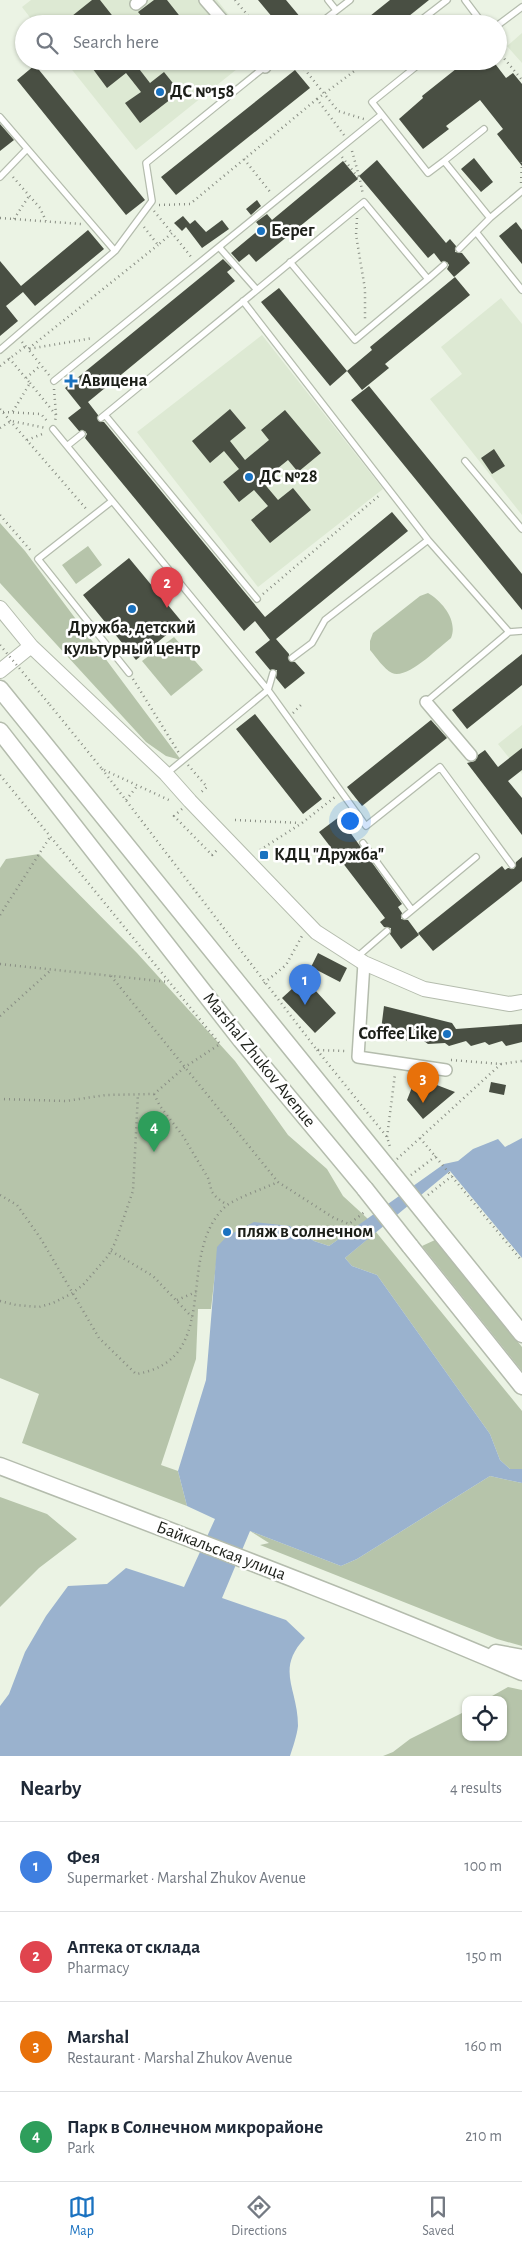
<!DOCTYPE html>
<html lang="en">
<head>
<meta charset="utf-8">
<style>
  body { margin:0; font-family:"Alegreya Sans",sans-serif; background:#f6f6f7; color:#1f2937 }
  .controls { position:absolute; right:15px; bottom:15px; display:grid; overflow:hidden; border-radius:10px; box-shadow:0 1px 4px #0004 }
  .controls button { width:45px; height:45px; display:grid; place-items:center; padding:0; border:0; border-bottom:1px solid #e0e1e3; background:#fff; color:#1f2937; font:25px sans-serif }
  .you { position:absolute; left:349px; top:820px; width:18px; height:18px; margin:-12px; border:4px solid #fff; border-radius:50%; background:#1a73e8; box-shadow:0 0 0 8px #1a73e833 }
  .badge { display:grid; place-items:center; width:32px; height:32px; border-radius:50%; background:#1a72c0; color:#fff; font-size:16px; font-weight:700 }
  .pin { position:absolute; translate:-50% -41px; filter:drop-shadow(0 1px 2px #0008) }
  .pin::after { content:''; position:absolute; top:26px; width:18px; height:15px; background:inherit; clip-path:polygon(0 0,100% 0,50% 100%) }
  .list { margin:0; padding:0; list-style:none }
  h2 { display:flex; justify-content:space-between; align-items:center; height:65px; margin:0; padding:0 20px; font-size:21px }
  h2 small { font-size:16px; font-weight:400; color:#747a83 }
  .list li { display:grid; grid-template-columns:32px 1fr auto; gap:15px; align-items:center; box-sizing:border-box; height:90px; padding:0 20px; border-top:1px solid #e0e1e3 }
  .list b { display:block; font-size:19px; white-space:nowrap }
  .list p { margin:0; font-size:16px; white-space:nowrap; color:#747a83 }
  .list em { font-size:16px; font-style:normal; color:#747a83 }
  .icon { flex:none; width:28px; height:28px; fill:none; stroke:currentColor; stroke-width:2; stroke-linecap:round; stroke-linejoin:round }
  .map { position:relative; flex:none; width:522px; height:1756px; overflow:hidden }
  .search { position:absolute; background:#fff; box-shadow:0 1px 4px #0004; left:15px; right:15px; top:15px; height:55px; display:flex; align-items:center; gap:12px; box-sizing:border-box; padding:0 18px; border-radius:28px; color:#747a83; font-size:19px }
  .sheet { height:425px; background:#fff }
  nav { display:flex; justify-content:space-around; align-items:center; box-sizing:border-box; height:70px; border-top:1px solid #e0e1e3; background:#fff; font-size:14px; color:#747a83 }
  nav a { display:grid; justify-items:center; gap:2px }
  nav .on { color:#1a72c0 }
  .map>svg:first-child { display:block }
  .built { fill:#dde9d3 }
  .green { fill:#b6c4aa }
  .water { fill:#9ab2ce }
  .building { fill:#494f43 }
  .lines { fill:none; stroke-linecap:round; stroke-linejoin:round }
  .service-casing { stroke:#b4bcad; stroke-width:8 }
  .minor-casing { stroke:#b4bcad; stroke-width:14 }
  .tertiary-casing { stroke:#b4bcad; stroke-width:16 }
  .secondary-casing { stroke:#b4bcad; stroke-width:19 }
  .path { stroke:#888d83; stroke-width:2.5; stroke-dasharray:1 4; stroke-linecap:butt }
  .service { stroke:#fff; stroke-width:5.5 }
  .minor { stroke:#fff; stroke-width:11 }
  .tertiary { stroke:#fff; stroke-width:14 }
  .secondary { stroke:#fff; stroke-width:16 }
  .secondary-bridge-casing { stroke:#b4bcad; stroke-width:19; stroke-linecap:butt }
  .path-bridge { stroke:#888d83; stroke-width:2.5; stroke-dasharray:1 4; stroke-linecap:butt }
  .secondary-bridge { stroke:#fff; stroke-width:16 }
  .poi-dot { fill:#1a72c0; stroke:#fff; stroke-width:2 }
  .labels { text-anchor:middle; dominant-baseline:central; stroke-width:5; stroke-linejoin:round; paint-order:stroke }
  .poi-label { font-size:18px; font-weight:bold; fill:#1c1f19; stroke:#fff; text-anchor:start }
  .street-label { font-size:18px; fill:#1c1f19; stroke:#fff }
</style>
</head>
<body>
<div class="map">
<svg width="522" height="1756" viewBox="0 0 522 1756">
  <rect width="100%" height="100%" fill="#ebf3e4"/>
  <path class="built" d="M 31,0 L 217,0 L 236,24 L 35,24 L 22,7 Z
    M 522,33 L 522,63 L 507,46 Z
    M 65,61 L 247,61 L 136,150 Z
    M 501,298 L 522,324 L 522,515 L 430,399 L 462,374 L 441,347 Z
    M 262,335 L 383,489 L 258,587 L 137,432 Z
    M 522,725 L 522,774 L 498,744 Z"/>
  <path class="green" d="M 0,523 L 25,551 L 181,760 L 166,756 L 146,742 L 0,583 Z
    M 88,546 L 102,565 L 76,584 L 62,565 Z
    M 428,593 C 443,602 458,621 451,638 C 438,648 407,680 392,673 C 384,669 376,657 370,650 L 370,641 L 373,633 L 420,596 Z
    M 174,637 L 203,670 L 171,696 L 142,661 Z
    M 39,854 L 137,953 L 235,1061 L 288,1135 L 327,1169 L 343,1196 L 368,1219 L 329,1246 L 314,1241 L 290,1226 L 218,1247 L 211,1309 L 198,1309 L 196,1359 L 161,1465 L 178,1471 L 187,1506 L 22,1443 L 39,1394 L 0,1378 L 0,868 L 6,859 Z
    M 376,1232 L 522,1411 L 522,1469 L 510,1469 L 500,1460 L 490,1434 L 377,1275 L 352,1266 L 345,1258 Z
    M 435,1240 L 522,1347 L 522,1371 L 422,1246 Z
    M 490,1476 L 522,1483 L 522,1646 L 497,1639 L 260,1545 L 269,1543 L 250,1531 L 341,1566 L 357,1559 Z
    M 0,1497 L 47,1514 L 77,1539 L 39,1568 L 0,1607 Z
    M 508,1687 L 522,1690 L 522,1756 L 383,1756 L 393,1752 L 410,1739 L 466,1711 L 466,1737 L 503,1737 L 503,1700 L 485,1700 Z"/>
  <path class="water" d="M 522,1138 L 522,1258 L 450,1171 L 345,1258 L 352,1266 L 377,1275 L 490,1434 L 500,1460 L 510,1469 L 522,1469 L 522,1483 L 490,1476 L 357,1559 L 341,1566 L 250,1531 L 222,1598 L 286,1620 L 305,1638 C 275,1670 298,1688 298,1726 C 297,1735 293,1747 290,1756 L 0,1756 L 0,1706 L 9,1694 L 25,1652 L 46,1616 L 68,1586 L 107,1584 L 126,1568 L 184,1587 L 215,1519 L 187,1506 L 178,1471 L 206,1380 L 217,1247 L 227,1236 L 254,1222 L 290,1226 L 314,1241 L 329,1246 L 444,1164 L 458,1161 L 473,1149 L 498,1139 L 505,1147 Z"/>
  <path class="building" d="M 92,0 L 100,0 L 115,19 L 109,24 L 62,24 Z
    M 154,0 L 167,0 L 186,24 L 148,24 L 138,12 Z
    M 258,0 L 286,0 L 306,24 L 278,24 Z
    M 390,0 L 429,0 L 399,24 L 360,24 Z
    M 87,61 L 133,61 L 150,83 L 164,72 L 180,92 L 140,123 L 125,103 L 141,92 L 126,73 L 107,88 Z
    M 466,61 L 493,61 L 506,78 L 513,73 L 522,84 L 522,166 L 497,134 L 503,129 L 480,100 L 446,126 L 449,129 L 423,149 L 399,119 L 423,98 L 422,96 Z
    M 35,65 L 145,200 L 126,215 L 17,80 Z
    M 295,70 L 310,88 L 176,195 L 161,177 Z
    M 0,124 L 14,140 L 0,151 Z
    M 474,158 L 493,182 L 481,192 L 461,169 Z
    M 377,160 L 446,243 L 450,239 L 456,246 L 455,252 L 462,253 L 470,263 L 454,277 L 447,269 L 449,265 L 447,262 L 441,262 L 434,253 L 428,258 L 359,176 Z
    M 343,161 L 358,179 L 256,262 L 249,254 L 239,262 L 231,253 L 261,228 L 256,222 L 267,214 L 272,220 Z
    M 257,200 L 261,206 L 251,215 L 246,209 Z
    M 183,216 L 190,224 L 195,220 L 206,232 L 222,220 L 229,229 L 202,248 L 186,227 L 182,231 L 174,223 Z
    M 516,222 L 522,230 L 522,264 L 499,236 Z
    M 88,230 L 104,249 L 35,306 L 23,292 L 6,306 L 18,321 L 0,336 L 0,261 L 21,286 Z
    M 223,259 L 232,268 L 227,272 L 235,281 L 88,402 L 98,415 L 98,421 L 104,422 L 265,617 L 392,512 L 408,531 L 276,639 L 289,654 L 289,661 L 295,662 L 305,673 L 285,689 L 276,678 L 277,670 L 270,670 L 255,652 L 270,640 L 255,621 L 244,631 L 85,438 L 87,434 L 85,431 L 79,431 L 68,418 L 81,408 L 65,388 Z
    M 455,277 L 470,295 L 385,364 L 389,368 L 362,390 L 347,371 L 372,350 L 370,347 Z
    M 279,288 L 347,371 L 330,386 L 261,302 Z
    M 369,386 L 522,574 L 522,610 L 351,400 Z
    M 230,409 L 246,428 L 230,441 L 245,460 L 269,440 L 261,430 L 285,410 L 321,453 L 298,472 L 288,460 L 262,481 L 278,500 L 293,488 L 311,510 L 270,543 L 251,520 L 268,506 L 254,490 L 239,502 L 223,482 L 239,469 L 224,451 L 210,463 L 192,441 Z
    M 494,449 L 505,466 L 492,474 L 481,458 Z
    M 129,558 L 182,622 L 136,660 L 83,595 Z
    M 522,654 L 522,685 L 467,729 L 452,710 Z
    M 255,714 L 322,799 L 303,814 L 236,729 Z
    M 431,720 L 447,738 L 362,806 L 347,787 Z
    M 522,748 L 522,770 L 508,781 L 522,798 L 522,835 L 467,763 L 475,761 L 478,755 L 485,750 L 498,767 Z
    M 339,817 L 402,904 L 398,907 L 402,913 L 401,919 L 408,920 L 419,935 L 401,949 L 390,934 L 391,928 L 384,927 L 380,922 L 385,918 L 319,832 Z
    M 522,857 L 522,881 L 433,951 L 418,933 L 502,866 L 505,870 L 508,868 L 514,869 L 516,862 Z
    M 318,953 L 347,968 L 340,982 L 311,967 Z
    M 304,978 L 336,1013 L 315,1033 L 282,998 Z
    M 384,1006 L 452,1023 L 456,1029 L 522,1024 L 522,1042 L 506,1046 L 502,1041 L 489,1045 L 485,1042 L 471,1046 L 466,1041 L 449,1046 L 445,1043 L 428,1044 L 424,1041 L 407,1041 L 404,1038 L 380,1038 Z
    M 416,1077 L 455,1092 L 423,1119 L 407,1100 Z
    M 491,1082 L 506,1085 L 504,1095 L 489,1092 Z"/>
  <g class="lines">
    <defs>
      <path id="service" d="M 328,0 L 336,10
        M 465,0 L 483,24
        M 319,24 L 350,0
        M 416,24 L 447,0
        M 498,25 L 522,7
        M 423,61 L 372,102 L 428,173 L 444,161 L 490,218
        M 362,65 L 367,61
        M 0,117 L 115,251
        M 444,161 L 484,129
        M 0,177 L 27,149
        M 476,232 L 522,290
        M 219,247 L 257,290
        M 459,249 L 490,218 L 522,191
        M 290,262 L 355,340 L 428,279
        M 243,301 L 428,540
        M 0,350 L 115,251 L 152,201 L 146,163 L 272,61
        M 54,381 L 381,115
        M 105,415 L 257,599
        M 101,418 L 364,202 L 428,279 L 444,265
        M 53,429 L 67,446
        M 82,434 L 67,446 L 268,690 L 166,774
        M 465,461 L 522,529
        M 112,501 L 38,559 L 129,673
        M 292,658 L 312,643 L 325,620 L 428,540 L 509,632
        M 273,673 L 268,690 L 366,826 L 440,767 L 512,865
        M 426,702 L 509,632 L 522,631
        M 363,843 L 412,910
        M 405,916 L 476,857
        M 357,957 L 387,931"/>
      <path id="minor" d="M 205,0 L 226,24
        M 136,4 L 141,0
        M 260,61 L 265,67
        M 426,702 L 471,755
        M 364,963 L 358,1057 L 446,1070"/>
      <path id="tertiary" d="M 0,608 L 31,646 L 166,774 L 190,801 L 316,932 L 364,963 L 424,989 L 510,1004 L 522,1002
        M 0,671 L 31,646"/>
      <path id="secondary" d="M 0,689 L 388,1168
        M 0,731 L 241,1040 L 365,1189
        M 434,1225 L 522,1334
        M 410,1246 L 522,1386
        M 0,1466 C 175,1533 350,1598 522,1672
        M 496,1653 L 522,1658"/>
    </defs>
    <use href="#service" class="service-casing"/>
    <use href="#minor" class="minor-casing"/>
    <use href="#tertiary" class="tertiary-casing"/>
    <use href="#secondary" class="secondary-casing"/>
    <path class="path" d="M 235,0 L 255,24
      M 498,51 L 522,80
      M 298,61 L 338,111 L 364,119
      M 399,61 L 402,66
      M 344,135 L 317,99 L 357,69
      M 352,151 L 359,176
      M 342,157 L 360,180 L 363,195
      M 244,159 L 271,193
      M 13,177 L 40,208 L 46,221
      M 521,183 L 522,162
      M 159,205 L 190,204 L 317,99
      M 154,211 L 172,233
      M 0,218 L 81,224
      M 357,218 L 356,235 L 365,289 L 365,320
      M 14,219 L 29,196
      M 144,227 L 158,245 L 172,233 L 192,258
      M 22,342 L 28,349 L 158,245
      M 9,358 L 30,383 L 12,413
      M 0,366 L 26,346
      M 49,375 L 28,349 L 93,338
      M 26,378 L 41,365
      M 30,383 L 56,415 L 55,422
      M 54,389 L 56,415
      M 0,409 L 88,511
      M 3,412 L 41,414 L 48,422
      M 0,428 L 11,421 L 46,428
      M 27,440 L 45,433
      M 0,515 L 32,552
      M 263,594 L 381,494
      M 133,679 L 179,753
      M 50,705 L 102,769 L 171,801
      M 293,713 L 303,703
      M 188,765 L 207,787 L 199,794
      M 102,769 L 317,1050 L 346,1051
      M 0,775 L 220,1044 L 185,1067 L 154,1094 L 106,1095 L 66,1101 L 0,1099
      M 126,800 L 138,785
      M 182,809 L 174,816 L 212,855 L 219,848
      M 235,820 L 300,823
      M 260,850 L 302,823 L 335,797
      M 0,915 L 50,837
      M 0,964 L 169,982
      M 111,976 L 278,1182 L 334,1218 L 349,1224 L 366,1211
      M 264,983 L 286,965 L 302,936
      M 0,1016 L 51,970
      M 317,1050 L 387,1137 L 390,1147
      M 451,1060 L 501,1064 L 522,1061
      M 154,1094 L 160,1106 L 183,1136 L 208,1178 L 212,1192 L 217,1198 L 227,1205
      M 387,1137 L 395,1074
      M 420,1138 L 522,1261
      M 397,1159 L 501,1064
      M 411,1175 L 436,1156
      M 0,1195 L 17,1205 L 41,1239 L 99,1338 L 136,1374 C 225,1360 173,1254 226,1206 C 236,1198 265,1188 278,1182
      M 428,1195 L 452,1176
      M 111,1251 L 153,1276 L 192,1317
      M 177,1300 L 196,1292
      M 0,1301 L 16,1305 L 39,1307 L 53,1303 L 71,1294 L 83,1285 L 108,1256 L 115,1243 L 133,1191 L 138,1094"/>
    <use href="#service" class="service"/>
    <use href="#minor" class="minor"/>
    <use href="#tertiary" class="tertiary"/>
    <use href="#secondary" class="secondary"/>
    <defs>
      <path id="secondary-bridge" d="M 388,1168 L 434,1225
        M 365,1189 L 410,1246"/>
    </defs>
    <use href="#secondary-bridge" class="secondary-bridge-casing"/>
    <path class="path-bridge" d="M 0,645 L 50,705"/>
    <use href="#secondary-bridge" class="secondary-bridge"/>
  </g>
  <g class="poi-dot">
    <circle cx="160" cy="92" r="5"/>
    <circle cx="261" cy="231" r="5"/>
    <path d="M68.5 373.5h5v5h5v5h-5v5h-5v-5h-5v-5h5z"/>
    <circle cx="249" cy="477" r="5"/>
    <circle cx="132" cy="609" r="5"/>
    <rect x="259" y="850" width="10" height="10" rx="2.5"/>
    <circle cx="447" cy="1034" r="5"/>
    <circle cx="227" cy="1232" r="5"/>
  </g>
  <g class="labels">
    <g class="poi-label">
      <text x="170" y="92">ДС №158</text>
      <text x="271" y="231">Берег</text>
      <text x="81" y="381">Авицена</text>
      <text x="259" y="477">ДС №28</text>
      <text x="132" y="628" text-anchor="middle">Дружба, детский<tspan x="132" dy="21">культурный центр</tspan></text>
      <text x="274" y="855">КДЦ "Дружба"</text>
      <text x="437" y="1034" text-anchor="end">Coffee Like</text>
      <text x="237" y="1232">пляж в солнечном</text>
    </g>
    <g class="street-label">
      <text transform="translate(259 1060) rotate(51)">Marshal Zhukov Avenue</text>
      <text transform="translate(221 1551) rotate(21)">Байкальская улица</text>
    </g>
  </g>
</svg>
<div class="controls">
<button><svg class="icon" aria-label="locate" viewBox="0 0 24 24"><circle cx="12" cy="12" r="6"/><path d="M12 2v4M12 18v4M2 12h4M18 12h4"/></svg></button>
</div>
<div class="you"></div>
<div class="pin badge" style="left:305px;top:1005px;background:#3f7fe0">1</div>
<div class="pin badge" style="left:167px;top:608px;background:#e0444e">2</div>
<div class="pin badge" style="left:423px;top:1103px;background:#e8710a">3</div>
<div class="pin badge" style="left:154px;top:1152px;background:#2e9e5b">4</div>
<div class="search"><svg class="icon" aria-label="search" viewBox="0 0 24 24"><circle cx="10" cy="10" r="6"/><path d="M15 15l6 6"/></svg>Search here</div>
</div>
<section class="sheet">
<h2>Nearby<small>4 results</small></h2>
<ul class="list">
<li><span class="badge" style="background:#3f7fe0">1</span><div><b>Фея</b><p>Supermarket · Marshal Zhukov Avenue</p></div><em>100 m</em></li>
<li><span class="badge" style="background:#e0444e">2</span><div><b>Аптека от склада</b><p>Pharmacy</p></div><em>150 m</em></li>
<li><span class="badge" style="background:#e8710a">3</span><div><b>Marshal</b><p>Restaurant · Marshal Zhukov Avenue</p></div><em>160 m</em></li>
<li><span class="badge" style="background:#2e9e5b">4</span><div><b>Парк в Солнечном микрорайоне</b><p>Park</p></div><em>210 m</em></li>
</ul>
</section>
<nav>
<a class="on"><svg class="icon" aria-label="map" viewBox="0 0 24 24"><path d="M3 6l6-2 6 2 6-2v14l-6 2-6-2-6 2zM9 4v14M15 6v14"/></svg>Map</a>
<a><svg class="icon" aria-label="directions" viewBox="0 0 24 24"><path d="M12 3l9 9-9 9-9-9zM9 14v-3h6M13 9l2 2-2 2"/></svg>Directions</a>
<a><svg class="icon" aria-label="saved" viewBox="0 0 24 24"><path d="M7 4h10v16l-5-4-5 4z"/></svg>Saved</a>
</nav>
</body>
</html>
